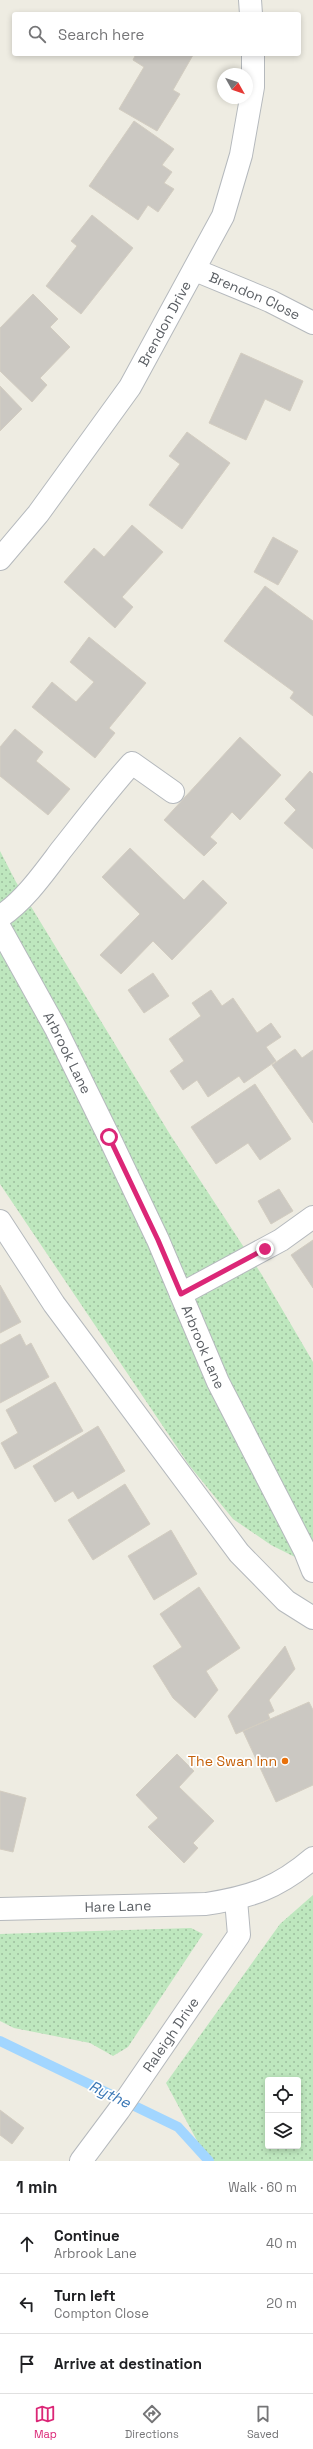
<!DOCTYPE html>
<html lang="en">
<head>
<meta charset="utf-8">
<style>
  body { margin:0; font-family:"Space Grotesk",sans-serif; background:#f2f2f2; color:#202124 }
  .controls { position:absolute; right:12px; bottom:12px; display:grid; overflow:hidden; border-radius:4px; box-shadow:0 2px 6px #0003 }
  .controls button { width:36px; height:36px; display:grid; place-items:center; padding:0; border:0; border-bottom:1px solid #e0e0e0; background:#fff; color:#202124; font:20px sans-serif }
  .compass { position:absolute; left:217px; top:68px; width:36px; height:36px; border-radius:50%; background:#fff; box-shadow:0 2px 6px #0003; rotate:130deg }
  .stop { position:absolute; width:12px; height:12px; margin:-9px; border:3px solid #db2777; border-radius:50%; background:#fff }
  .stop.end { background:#db2777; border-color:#fff; box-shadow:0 1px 4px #0008 }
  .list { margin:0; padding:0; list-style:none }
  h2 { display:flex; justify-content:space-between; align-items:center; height:52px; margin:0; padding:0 16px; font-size:17px }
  h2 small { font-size:13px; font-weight:400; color:#757577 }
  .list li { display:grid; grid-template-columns:26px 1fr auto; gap:12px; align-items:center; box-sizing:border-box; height:60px; padding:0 16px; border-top:1px solid #e0e0e0 }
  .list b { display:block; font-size:15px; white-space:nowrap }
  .list p { margin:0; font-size:13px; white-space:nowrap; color:#757577 }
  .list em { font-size:13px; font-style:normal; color:#757577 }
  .icon { flex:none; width:22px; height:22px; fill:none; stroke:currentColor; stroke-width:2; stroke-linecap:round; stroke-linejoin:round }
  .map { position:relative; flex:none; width:313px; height:2161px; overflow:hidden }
  .search { position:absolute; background:#fff; box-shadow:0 2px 6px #0003; left:12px; right:12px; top:12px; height:44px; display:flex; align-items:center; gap:10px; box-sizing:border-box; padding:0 14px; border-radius:4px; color:#757577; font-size:15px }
  .sheet { height:232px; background:#fff }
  nav { display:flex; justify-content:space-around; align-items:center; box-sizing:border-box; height:56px; border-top:1px solid #e0e0e0; background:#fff; font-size:11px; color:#757577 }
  nav a { display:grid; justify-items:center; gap:2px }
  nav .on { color:#db2777 }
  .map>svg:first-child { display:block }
  .grass { fill:url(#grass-dots); fill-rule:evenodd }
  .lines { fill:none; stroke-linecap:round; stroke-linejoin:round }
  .stream { stroke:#a2d6ff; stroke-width:10 }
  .building { fill:#cbc8c2; stroke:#d3cdc1 }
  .minor-casing { stroke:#b5b9bd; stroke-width:24 }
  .minor { stroke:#fff; stroke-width:22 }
  .route { stroke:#db2777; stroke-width:5 }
  .food-dot { fill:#e8710a; stroke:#fff; stroke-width:1.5 }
  .labels { text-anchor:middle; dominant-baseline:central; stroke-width:3.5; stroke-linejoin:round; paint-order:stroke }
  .street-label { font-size:14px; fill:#5b5f64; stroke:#fff }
  .food-label { font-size:14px; fill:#c56008; stroke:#fff; text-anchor:end }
  .water-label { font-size:15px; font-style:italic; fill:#3a77b5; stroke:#fff }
</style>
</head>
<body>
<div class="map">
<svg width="313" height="2161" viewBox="0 0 313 2161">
  <defs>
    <pattern id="grass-dots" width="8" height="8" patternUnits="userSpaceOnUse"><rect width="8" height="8" fill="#bee7be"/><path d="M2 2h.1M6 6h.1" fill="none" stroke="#9dbe9e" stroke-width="1.8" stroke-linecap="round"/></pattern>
  </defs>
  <rect width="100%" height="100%" fill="#eeece2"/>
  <path class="grass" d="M 0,851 L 16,882 L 171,1136 L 262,1275 L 313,1362 L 313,1566 L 271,1545 L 233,1519 L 189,1465 L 0,1184 Z
    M 313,1895 L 313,2161 L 208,2161 L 166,2083 L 280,1924 ZM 268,2080 L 298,2080 L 298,2146 L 268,2146 Z
    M 191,1928 L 203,1934 L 128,2047 L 113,2056 L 90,2043 L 14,2028 L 0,2021 L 0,1934 Z"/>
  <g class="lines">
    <path class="stream" d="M 0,2041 L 178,2127 L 209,2161"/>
  </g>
  <path class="building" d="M 136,54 L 193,55 L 173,90 L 180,94 L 157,131 L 119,109 L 144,67 L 133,60 Z
    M 134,121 L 174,149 L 162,165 L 172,172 L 164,183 L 174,189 L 158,212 L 148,205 L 138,220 L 89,186 Z
    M 92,215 L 133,248 L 81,314 L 46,286 L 77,246 L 71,241 Z
    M 33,294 L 58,319 L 50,327 L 70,347 L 40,378 L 47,385 L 32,402 L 0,371 L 0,328 Z
    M 241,353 L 303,381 L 290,411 L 265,399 L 246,440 L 209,423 Z
    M 0,386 L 22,409 L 0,431 Z
    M 187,432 L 230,463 L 182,529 L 149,505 L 180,464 L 169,456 Z
    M 132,525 L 163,552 L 122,597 L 133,607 L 115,628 L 64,582 L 94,548 L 104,557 Z
    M 273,537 L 298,551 L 278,585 L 254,572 Z
    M 265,586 L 313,621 L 313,716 L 290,698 L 294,692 L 224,641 Z
    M 89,637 L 146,683 L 109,728 L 115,733 L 95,758 L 32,707 L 52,682 L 76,702 L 94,682 L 70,662 Z
    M 15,729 L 43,752 L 36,761 L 70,789 L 48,815 L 0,776 L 0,747 Z
    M 240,737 L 281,775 L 240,820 L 232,812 L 210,837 L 217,843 L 204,856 L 164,820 Z
    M 310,771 L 313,774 L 313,849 L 284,823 L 296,810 L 285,799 Z
    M 130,848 L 184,900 L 203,880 L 227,903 L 172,960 L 153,941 L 121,974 L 100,955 L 140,914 L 102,877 Z
    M 153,973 L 169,996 L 144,1013 L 128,990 Z
    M 211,990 L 222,1006 L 233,998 L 257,1033 L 271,1023 L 281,1037 L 266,1047 L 276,1061 L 244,1083 L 239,1076 L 208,1097 L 197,1080 L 183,1090 L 170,1071 L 184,1061 L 169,1039 L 201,1016 L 192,1003 Z
    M 295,1049 L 302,1058 L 313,1050 L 313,1123 L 272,1065 Z
    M 255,1084 L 291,1139 L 260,1160 L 248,1143 L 216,1164 L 191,1127 Z
    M 279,1189 L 293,1211 L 271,1224 L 258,1201 Z
    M 313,1240 L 313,1288 L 291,1255 Z
    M 0,1285 L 21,1322 L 0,1333 Z
    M 20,1334 L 26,1346 L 31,1343 L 49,1377 L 0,1403 L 0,1345 Z
    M 55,1382 L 83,1431 L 15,1469 L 1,1443 L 18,1433 L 6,1410 Z
    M 98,1426 L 125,1471 L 78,1499 L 73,1491 L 55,1502 L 33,1466 Z
    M 125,1484 L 150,1524 L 93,1560 L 68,1520 Z
    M 171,1530 L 197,1574 L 154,1600 L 128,1556 Z
    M 199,1587 L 240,1648 L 206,1671 L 218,1690 L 195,1718 L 173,1698 L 153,1666 L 182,1647 L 160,1614 Z
    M 285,1646 L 295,1669 L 269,1700 L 274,1711 L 268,1714 L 270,1719 L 236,1734 L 228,1716 Z
    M 309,1702 L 313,1710 L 313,1785 L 276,1802 L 243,1731 Z
    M 177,1754 L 194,1771 L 179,1787 L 214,1821 L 193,1843 L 198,1848 L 184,1863 L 148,1827 L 158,1818 L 136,1795 Z
    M 0,1791 L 26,1798 L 13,1852 L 0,1849 Z
    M 0,2110 L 24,2128 L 12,2144 L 0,2135 Z"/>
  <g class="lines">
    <defs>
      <g id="minor">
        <path d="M 250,0 L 251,14"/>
        <path id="s1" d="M 195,270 L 270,301 L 313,323"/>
        <path id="s2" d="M 0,559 L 38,514 L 130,387 L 223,216 L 241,155 L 253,87 L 253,54"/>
        <path d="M 0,917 C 25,900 43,874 62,849 C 85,820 107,791 132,763 L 173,792"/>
        <path id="s3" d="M 0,928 L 56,1029 L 109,1137 L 158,1240 L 218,1382 L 305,1551 L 313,1571"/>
        <path d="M 0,1221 L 54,1304 L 239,1553 L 286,1601 L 313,1618"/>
        <path d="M 181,1294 L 281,1240 L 313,1217"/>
        <path id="s4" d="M 0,1909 L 206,1904 C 251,1897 278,1888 313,1858"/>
        <path id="s5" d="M 81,2161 L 119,2110 L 239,1935 L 236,1900"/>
      </g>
    </defs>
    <use href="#minor" class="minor-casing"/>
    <use href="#minor" class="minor"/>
  </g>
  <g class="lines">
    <path class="route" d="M 109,1137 L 158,1240 L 181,1294 L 265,1249"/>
  </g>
  <circle class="food-dot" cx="285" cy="1761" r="4"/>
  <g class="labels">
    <g class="street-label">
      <text stroke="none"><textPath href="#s1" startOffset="65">Brendon Close</textPath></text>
      <text stroke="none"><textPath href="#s2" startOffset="288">Brendon Drive</textPath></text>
      <text stroke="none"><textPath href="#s3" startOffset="142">Arbrook Lane</textPath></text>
      <text stroke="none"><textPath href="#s3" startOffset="466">Arbrook Lane</textPath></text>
      <text stroke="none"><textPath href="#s4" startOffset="118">Hare Lane</textPath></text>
      <text stroke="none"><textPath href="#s5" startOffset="155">Raleigh Drive</textPath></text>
    </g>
    <g class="food-label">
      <text x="277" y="1761">The Swan Inn</text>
    </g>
    <g class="water-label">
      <text transform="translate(110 2094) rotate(26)">Rythe</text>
    </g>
  </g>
</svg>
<div class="controls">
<button><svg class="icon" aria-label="locate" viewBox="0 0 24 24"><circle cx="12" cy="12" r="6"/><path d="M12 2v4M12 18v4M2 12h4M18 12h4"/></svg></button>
<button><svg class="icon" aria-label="layers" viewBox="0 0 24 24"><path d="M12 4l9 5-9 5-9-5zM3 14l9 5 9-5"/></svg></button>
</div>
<svg class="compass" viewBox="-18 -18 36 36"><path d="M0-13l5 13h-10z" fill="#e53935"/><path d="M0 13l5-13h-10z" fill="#757577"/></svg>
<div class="stop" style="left:109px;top:1137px"></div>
<div class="stop end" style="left:265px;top:1249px"></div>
<div class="search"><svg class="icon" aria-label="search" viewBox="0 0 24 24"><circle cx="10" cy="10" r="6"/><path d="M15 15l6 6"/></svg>Search here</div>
</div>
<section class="sheet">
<h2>1 min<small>Walk · 60 m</small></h2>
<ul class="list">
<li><svg class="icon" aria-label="ahead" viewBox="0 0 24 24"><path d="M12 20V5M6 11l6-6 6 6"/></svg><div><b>Continue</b><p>Arbrook Lane</p></div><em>40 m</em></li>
<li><svg class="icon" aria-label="left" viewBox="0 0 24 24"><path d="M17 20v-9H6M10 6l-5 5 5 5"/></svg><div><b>Turn left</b><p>Compton Close</p></div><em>20 m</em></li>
<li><svg class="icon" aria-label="arrive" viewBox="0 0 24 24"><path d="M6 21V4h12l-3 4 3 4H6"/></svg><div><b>Arrive at destination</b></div></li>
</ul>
</section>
<nav>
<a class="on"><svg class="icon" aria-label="map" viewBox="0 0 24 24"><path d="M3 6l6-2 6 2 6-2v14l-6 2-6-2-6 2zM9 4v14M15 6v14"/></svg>Map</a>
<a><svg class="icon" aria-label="directions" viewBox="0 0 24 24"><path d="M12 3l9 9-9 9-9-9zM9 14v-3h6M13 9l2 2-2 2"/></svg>Directions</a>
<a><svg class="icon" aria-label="saved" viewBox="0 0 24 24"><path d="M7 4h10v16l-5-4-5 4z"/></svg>Saved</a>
</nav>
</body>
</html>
